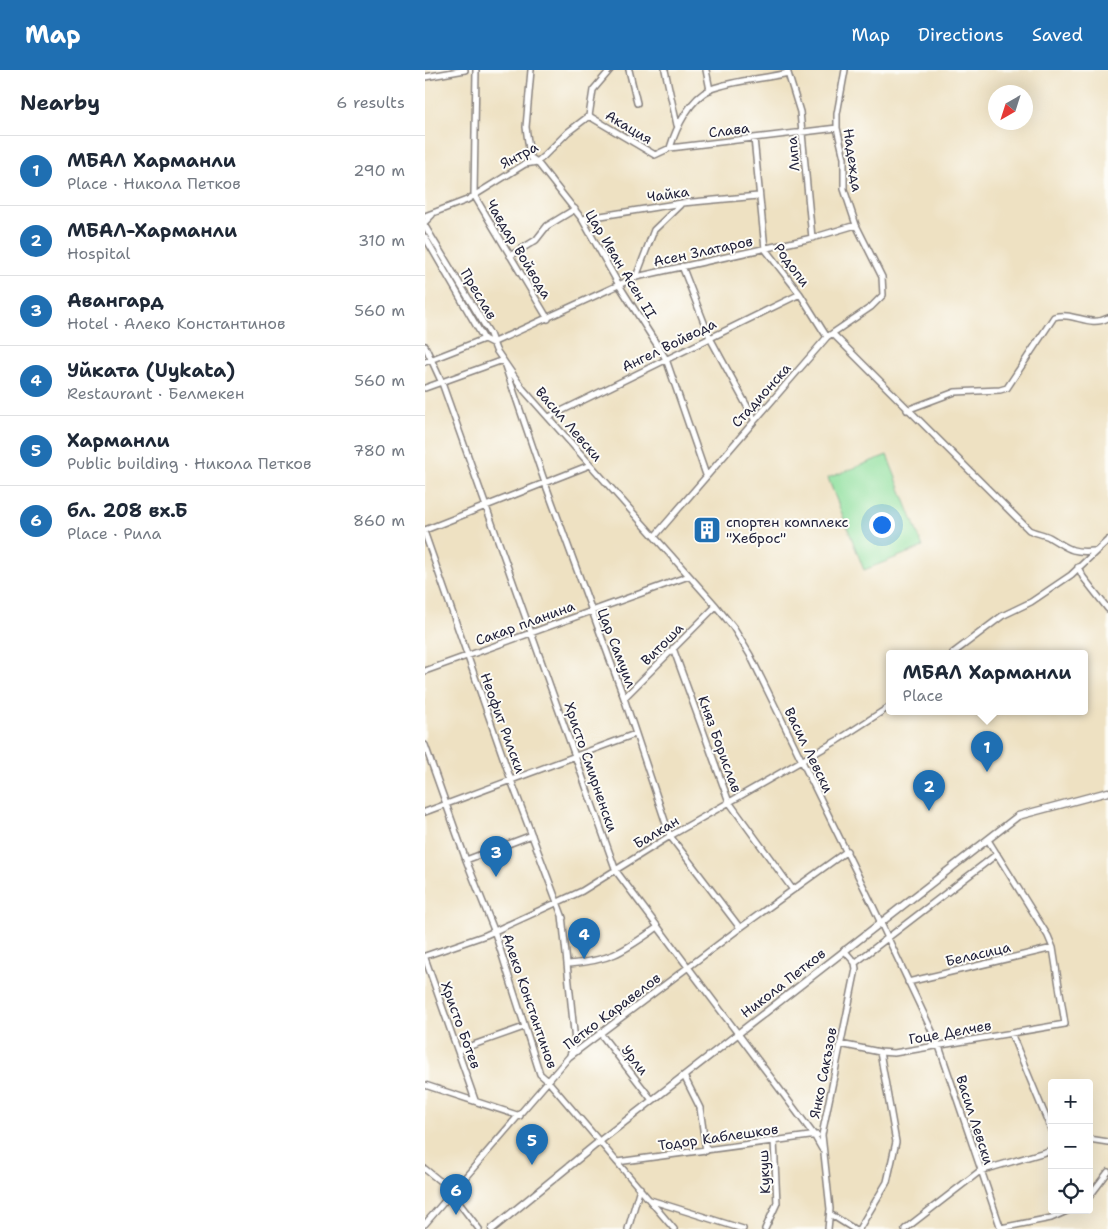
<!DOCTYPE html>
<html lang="en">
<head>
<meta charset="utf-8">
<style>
  body { margin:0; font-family:"Shantell Sans",sans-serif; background:#f2f2f3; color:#1f2937 }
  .controls { position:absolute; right:15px; bottom:15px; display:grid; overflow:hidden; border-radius:5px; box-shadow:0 5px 20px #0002 }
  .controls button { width:45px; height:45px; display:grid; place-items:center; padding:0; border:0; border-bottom:1px solid #e0e1e3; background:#fff; color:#1f2937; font:25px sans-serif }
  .compass { position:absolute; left:563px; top:15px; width:45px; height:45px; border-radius:50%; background:#fff; box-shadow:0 5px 20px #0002; rotate:219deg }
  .you { position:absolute; left:456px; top:454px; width:18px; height:18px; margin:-12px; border:4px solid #fff; border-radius:50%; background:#1a73e8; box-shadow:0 0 0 8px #1a73e833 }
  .badge { display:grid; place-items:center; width:32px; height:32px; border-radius:50%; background:#1f6fb2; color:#fff; font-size:16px; font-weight:700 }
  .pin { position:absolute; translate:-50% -41px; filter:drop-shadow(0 1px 2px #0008) }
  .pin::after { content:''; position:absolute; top:26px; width:18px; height:15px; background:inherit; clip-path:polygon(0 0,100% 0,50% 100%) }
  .popup { position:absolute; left:461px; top:580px; width:202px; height:65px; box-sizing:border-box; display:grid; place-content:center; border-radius:5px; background:#fff; filter:drop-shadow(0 1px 4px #0005); font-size:16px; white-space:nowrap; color:#747a83 }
  .popup b { font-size:19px; color:#1f2937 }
  .popup::after { content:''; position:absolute; left:50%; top:100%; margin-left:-10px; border:10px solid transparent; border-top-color:#fff }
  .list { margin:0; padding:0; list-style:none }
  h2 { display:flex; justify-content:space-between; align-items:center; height:65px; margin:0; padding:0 20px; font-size:21px }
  h2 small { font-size:16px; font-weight:400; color:#747a83 }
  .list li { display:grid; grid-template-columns:32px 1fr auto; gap:15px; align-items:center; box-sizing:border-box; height:70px; padding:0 20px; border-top:1px solid #e0e1e3 }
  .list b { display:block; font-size:19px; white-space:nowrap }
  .list p { margin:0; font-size:16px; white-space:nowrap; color:#747a83 }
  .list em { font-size:16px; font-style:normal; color:#747a83 }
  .icon { flex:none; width:28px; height:28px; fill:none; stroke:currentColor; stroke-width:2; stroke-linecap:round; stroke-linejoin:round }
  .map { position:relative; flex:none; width:683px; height:1159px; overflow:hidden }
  header { display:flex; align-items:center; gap:30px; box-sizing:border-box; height:70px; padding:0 25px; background:#1f6fb2; color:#fff }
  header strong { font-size:24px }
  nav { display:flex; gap:28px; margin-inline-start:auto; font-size:18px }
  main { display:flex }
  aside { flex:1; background:#fff }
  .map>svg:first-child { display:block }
  .green { fill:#90e09f; stroke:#59816d }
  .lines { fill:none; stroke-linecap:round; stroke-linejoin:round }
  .minor-casing { stroke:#88827e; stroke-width:8 }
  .tertiary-casing { stroke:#88827e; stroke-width:9 }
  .minor { stroke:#fff; stroke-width:5 }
  .tertiary { stroke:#fff; stroke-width:6 }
  .labels { text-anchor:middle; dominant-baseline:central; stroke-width:4; stroke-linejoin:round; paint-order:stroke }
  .street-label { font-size:14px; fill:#22223b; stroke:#fdfcf7 }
  .poi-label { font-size:14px; fill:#22223b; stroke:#fdfcf7; text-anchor:start }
</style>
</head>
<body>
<header>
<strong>Map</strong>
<nav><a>Map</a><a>Directions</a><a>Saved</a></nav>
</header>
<main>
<aside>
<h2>Nearby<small>6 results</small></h2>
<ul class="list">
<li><span class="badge">1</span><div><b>МБАЛ Харманли</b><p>Place · Никола Петков</p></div><em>290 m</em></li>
<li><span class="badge">2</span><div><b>МБАЛ-Харманли</b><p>Hospital</p></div><em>310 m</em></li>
<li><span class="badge">3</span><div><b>Авангард</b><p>Hotel · Алеко Константинов</p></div><em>560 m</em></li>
<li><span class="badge">4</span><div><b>Уйката (Uykata)</b><p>Restaurant · Белмекен</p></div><em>560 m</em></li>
<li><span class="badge">5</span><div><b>Харманли</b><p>Public building · Никола Петков</p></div><em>780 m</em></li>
<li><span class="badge">6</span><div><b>бл. 208 вх.Б</b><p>Place · Рила</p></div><em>860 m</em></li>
</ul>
</aside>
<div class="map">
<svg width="683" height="1159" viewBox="0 0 683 1159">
  <rect width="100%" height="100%" fill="#fdfcf7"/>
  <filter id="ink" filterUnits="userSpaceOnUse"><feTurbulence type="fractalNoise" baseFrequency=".02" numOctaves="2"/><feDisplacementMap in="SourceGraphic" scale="10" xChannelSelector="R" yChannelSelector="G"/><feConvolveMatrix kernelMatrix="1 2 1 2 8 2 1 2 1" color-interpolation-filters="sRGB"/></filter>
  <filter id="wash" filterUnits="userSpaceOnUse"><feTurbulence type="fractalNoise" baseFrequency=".0096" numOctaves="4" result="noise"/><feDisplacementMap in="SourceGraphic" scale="20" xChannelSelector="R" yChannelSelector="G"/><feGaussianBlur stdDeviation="1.12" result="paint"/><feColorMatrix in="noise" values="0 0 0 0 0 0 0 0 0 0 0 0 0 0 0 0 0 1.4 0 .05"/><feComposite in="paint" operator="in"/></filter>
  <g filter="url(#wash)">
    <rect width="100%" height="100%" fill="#eee1c2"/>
    <path class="green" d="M 462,385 L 498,477 L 439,500 L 403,408 Z"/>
  </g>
  <g filter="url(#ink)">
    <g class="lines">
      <defs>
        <path id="minor" d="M 51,0 L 49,125 L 123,249
          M 106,0 L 101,57 L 105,87 L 112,92 L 157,149 L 194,215 L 241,289 L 281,405
          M 204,0 L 212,33
          M 240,0 L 252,55
          M 281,0 L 285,20
          M 362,0 L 375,42 L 387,168
          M 0,7 L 40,0
          M 164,46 L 230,85 L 245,78 L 412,58
          M 329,68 L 340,179 L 375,224 L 402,267
          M 245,78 C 251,58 265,28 286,19 C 310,10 338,9 363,3
          M 0,146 L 42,130 L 100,94 L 112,92 L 119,86 L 143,62 L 164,46 L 168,20 L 185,0
          M 157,149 L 257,133 L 333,126
          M 0,152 L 7,145
          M 0,156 L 65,264 L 71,280 L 98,319 L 291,536 L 308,557 L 325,585 L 445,830 L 514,976 L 576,1159
          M 0,167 L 59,269 L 67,273
          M 85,186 L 111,170 L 122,156 L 150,139
          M 257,196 L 285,268 L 329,349
          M 211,207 L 229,160 L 255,135
          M 408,264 L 604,460 C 610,463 618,464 624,467 C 643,478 645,483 669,481
          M 67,273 L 211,207 L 387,168 L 431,155
          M 0,276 L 17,313 L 191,801 L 389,1065 L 397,1079
          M 0,292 L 59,269
          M 0,318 L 78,290 L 120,413 L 199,628 L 245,766 L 315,858
          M 482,340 L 530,322 L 575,320 L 582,318 L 629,247 C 648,241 664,258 683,248
          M 124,347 L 375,224
          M 0,460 L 165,395
          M 0,464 L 86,710 L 138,848
          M 230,466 L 402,267 L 446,237 L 458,225 L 457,207 L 431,155 L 419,119 L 419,88 L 412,58 L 412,44 L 420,0
          M 653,497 L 658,507 L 683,539
          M 248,578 L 304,732 L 368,820
          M 528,583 L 577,546 L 606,532 L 646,505 L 683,470
          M 0,601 L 264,506
          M 199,628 L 291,536
          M 0,675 L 41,790 L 69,860 L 115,1004 L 123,1011 L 249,1159
          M 0,742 L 210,664
          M 41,790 L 107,765
          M 137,845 L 149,962 L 150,974 L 145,985
          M 419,880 L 430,893
          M 0,886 L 61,865 L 157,821 L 245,766 L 413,670 L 464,637
          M 0,888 L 50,1030
          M 144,894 C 188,890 197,882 233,857
          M 483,912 L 628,878
          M 175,963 L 227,1030
          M 586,963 L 627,1062
          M 415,974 L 455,982 L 469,983 L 640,954 L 628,878 L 623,866 L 563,770
          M 34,980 L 99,957
          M 259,1006 L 275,1038 L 281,1081
          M 0,1015 L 95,1046
          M 664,1069 L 683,1072
          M 192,1092 L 392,1065
          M 0,1099 L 21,1116 L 54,1159
          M 664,1127 L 683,1102
          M 225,1130 L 318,1159
          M 405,1144 L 429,1159
          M 0,1154 L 144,987 L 315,858 L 422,781
          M 576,1158 L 626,1148 L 644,1140
          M 203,1159 L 215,1118
          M 340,1159 L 352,1133 L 349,1071
          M 403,1159 L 405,1139 L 397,1065 L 431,899 L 430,893 L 572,784
          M 434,1159 L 462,1112 L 471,1072 L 455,982
          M 480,1159 L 555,1101 L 627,1080"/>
        <path id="tertiary" d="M 67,1159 L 175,1071 L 593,746 L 683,722"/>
      </defs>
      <use href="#minor" class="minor-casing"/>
      <use href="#tertiary" class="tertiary-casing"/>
      <use href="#minor" class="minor"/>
      <use href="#tertiary" class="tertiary"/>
    </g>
  </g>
  <defs>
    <symbol id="building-square" viewBox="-11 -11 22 22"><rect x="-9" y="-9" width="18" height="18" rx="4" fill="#1f6fb2" stroke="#fdfcf7"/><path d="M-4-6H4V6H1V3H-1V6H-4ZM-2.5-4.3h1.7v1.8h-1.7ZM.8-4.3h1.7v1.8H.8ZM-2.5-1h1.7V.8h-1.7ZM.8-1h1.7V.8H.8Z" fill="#fff"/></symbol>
  </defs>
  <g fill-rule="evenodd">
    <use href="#building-square" x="266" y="444" width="32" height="32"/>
  </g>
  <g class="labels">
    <g class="street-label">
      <text transform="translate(204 57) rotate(31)">Акация</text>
      <text transform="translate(304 60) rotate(-7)">Слава</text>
      <text transform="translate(368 84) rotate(-95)">Липа</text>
      <text transform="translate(94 85) rotate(-28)">Янтра</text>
      <text transform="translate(428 90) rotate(82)">Надежда</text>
      <text transform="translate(243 124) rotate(-8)">Чайка</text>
      <text transform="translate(94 179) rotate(59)">Чавдар Войвода</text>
      <text transform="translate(278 181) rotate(-12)">Асен Златаров</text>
      <text transform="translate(196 194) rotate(59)">Цар Иван Асен II</text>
      <text transform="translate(367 195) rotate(54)">Родопи</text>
      <text transform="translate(54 224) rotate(59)">Преслав</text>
      <text transform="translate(244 275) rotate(-26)">Ангел Войвода</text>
      <text transform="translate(336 325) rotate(-48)">Стадионска</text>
      <text transform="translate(144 354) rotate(49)">Васил Левски</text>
      <text transform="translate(100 553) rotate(-20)">Сакар планина</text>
      <text transform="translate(237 574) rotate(-45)">Витоша</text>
      <text transform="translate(192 578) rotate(69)">Цар Самуил</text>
      <text transform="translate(78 653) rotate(70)">Неофит Рилски</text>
      <text transform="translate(295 674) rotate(70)">Княз Борислав</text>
      <text transform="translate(384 680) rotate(64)">Васил Левски</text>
      <text transform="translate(166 697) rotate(71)">Христо Смирненски</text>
      <text transform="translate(231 762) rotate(-31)">Балкан</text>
      <text transform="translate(553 884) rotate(-13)">Беласица</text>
      <text transform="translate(358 913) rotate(-38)">Никола Петков</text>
      <text transform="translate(105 931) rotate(71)">Алеко Константинов</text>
      <text transform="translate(187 941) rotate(-37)">Петко Каравелов</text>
      <text transform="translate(36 955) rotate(70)">Христо Ботев</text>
      <text transform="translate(525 962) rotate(-10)">Гоце Делчев</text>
      <text transform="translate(210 990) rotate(52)">Урли</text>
      <text transform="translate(398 1003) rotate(-79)">Янко Сакъзов</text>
      <text transform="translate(550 1050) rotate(72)">Васил Левски</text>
      <text transform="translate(293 1067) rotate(-8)">Тодор Каблешков</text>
      <text transform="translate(339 1102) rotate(-93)">Кукуш</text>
    </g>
    <g class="poi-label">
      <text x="301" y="452">спортен комплекс<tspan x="301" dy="16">"Хеброс"</tspan></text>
    </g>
  </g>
</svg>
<div class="controls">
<button>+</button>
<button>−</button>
<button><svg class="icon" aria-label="locate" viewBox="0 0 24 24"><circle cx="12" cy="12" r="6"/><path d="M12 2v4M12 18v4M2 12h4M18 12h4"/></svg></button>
</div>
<svg class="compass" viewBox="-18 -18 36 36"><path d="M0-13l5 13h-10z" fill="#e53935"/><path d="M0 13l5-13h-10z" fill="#747a83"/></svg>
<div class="you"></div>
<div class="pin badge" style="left:562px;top:702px">1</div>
<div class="popup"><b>МБАЛ Харманли</b>Place</div>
<div class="pin badge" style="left:504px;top:741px">2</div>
<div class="pin badge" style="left:71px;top:807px">3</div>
<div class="pin badge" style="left:159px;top:889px">4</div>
<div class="pin badge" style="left:107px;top:1095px">5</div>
<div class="pin badge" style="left:31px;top:1145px">6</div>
</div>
</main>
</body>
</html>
